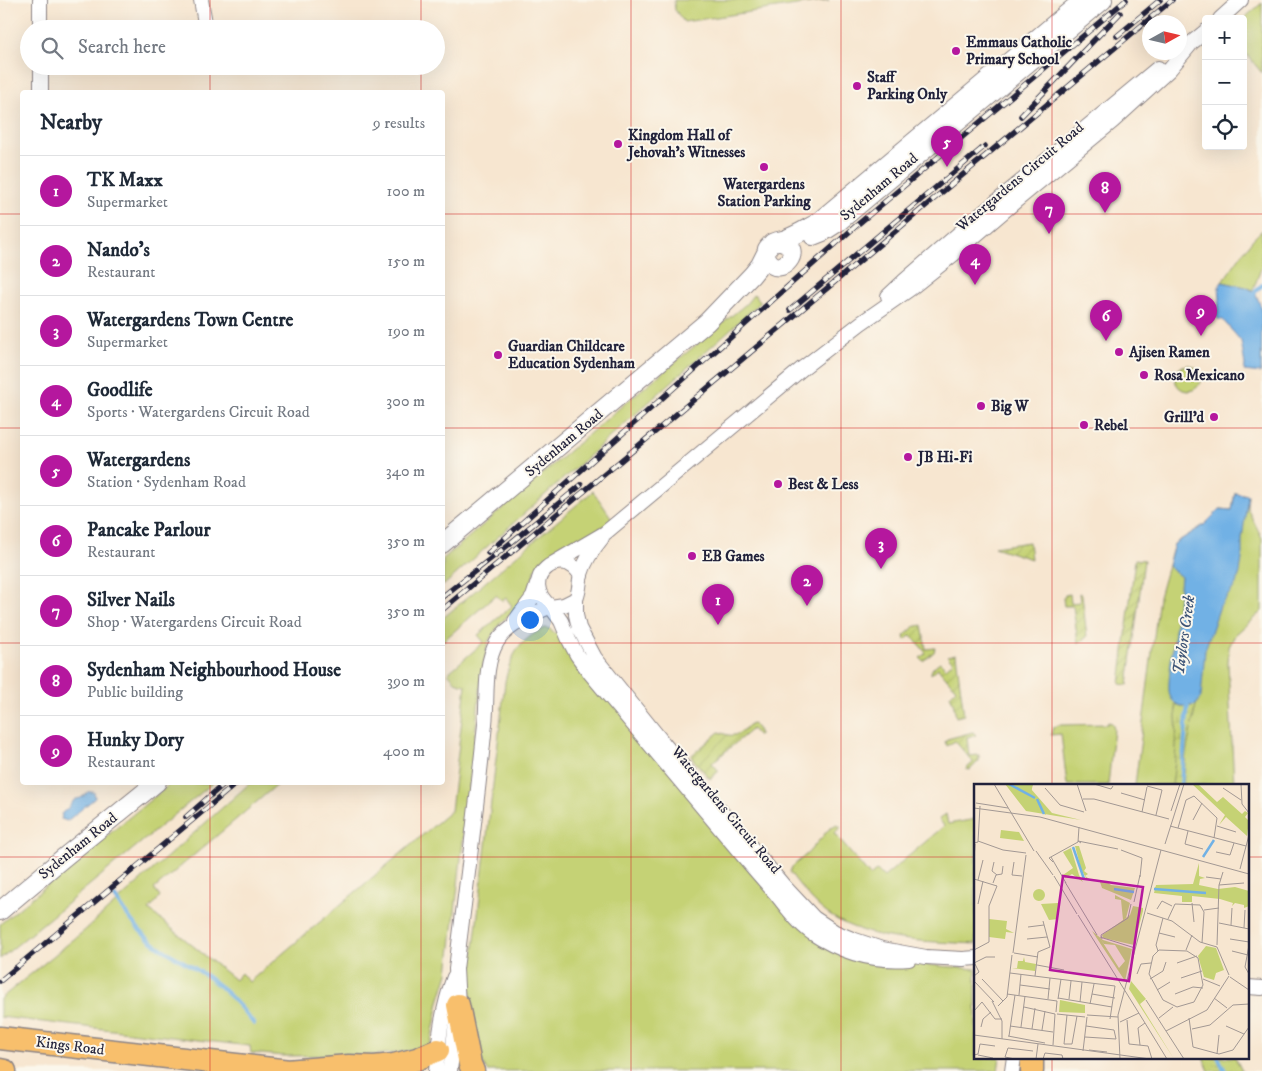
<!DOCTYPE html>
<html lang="en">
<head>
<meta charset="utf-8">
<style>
  body { margin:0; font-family:"IM FELL DW Pica",serif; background:#f6f6f7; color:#1f2937 }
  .controls { position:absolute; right:15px; top:15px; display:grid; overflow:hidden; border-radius:5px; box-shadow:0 5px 20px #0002 }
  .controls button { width:45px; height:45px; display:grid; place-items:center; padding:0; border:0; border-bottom:1px solid #e0e1e3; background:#fff; color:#1f2937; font:25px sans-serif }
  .compass { position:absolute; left:1142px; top:15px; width:45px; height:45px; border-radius:50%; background:#fff; box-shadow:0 5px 20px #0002; rotate:82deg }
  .you { position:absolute; left:529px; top:619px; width:18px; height:18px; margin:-12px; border:4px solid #fff; border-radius:50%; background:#1a73e8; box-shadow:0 0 0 8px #1a73e833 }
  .badge { display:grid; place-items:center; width:32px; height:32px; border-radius:50%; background:#b5179e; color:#fff; font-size:16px; font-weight:700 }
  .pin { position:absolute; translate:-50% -41px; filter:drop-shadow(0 1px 2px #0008) }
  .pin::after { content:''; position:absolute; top:26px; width:18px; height:15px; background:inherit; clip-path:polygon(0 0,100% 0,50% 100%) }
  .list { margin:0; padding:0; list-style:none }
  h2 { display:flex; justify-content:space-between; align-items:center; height:65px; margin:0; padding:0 20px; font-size:21px }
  h2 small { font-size:16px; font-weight:400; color:#747a83 }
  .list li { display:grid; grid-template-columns:32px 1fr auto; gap:15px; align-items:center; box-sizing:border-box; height:70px; padding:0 20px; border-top:1px solid #e0e1e3 }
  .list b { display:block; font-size:19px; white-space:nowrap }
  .list p { margin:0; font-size:16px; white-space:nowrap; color:#747a83 }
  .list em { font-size:16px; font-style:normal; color:#747a83 }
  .icon { flex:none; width:28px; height:28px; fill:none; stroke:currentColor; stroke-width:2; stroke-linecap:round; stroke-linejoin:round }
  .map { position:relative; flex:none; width:1262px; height:1071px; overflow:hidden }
  .search { position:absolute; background:#fff; box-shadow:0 5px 20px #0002; left:20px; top:20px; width:425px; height:55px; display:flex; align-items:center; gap:12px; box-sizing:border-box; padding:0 18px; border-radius:28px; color:#747a83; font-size:19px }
  .panel { position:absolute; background:#fff; box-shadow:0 5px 20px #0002; left:20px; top:90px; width:425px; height:695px; border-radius:5px }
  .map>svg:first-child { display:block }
  .green { fill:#c5d274; stroke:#747a58 }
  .wetland { fill:url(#wetland-marsh); stroke:#747a58 }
  .garden { fill:url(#garden-furrows); stroke:#747a58 }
  .water { fill:#71b1e5; stroke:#4a6a90 }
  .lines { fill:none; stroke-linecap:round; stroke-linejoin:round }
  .stream { stroke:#71b1e5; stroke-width:4 }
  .minor-casing { stroke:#8c8486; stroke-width:16 }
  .tertiary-casing { stroke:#8c8486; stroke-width:20 }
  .primary-casing { stroke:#8c8486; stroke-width:25 }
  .minor { stroke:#fff; stroke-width:14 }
  .tertiary { stroke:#fff; stroke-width:18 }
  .primary { stroke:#f8bf6c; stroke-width:22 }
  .rail-casing { stroke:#22223b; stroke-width:5.5 }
  .rail { stroke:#fbf7ec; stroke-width:4; stroke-dasharray:11; stroke-linecap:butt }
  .grid { fill:none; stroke:#d62828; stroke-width:1; stroke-opacity:0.55 }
  .poi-dot { fill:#b5179e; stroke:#fbf7ec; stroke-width:2 }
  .labels { text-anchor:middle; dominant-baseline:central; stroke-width:4; stroke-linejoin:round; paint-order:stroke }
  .poi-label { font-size:15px; font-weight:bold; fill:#22223b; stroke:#fbf7ec; text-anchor:start }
  .street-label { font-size:15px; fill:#22223b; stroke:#fbf7ec }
  .water-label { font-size:16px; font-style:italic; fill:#3e5476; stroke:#fbf7ec }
  .inset-river { fill:none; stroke:#71b1e5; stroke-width:2.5 }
  .inset-road { fill:none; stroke:#a29894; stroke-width:1 }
  .view { fill:#b5179e; fill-opacity:0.15; stroke:#b5179e; stroke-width:2.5 }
  .inset-edge { fill:none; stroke:#22223b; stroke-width:2.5 }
</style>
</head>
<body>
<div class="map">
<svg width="1262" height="1071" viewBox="0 0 1262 1071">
  <defs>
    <pattern id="wetland-marsh" width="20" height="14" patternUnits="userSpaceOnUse" patternTransform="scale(1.25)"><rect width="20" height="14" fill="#c5d274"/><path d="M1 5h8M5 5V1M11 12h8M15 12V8" fill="none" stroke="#a9b465"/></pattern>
    <pattern id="garden-furrows" width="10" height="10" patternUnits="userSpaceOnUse" patternTransform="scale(1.25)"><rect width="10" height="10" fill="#c5d274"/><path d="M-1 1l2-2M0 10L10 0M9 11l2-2" fill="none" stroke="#a9b465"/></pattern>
  </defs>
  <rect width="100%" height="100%" fill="#fbf7ec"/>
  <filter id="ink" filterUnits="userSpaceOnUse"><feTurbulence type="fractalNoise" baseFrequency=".02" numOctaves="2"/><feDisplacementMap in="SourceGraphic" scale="10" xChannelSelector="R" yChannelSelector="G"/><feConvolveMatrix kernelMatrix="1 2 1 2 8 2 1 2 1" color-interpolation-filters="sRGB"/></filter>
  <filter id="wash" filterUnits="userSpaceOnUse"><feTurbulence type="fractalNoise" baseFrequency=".0096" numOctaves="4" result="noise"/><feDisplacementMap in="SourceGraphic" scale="20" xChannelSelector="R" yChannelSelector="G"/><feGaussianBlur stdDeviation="1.12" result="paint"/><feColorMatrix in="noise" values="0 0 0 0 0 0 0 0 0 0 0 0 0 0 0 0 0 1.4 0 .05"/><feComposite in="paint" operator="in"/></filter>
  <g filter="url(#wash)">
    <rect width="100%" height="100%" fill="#f7e6d0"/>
    <path class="green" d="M 674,0 L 829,0 L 684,22 L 675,10 Z
      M 1262,3 L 1262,73 L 1243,50 L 1243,19 Z
      M 1262,230 L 1262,266 L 1253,290 L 1246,287 L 1222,282 L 1252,240 Z
      M 754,294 L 761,302 L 443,586 L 443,559 L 630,399 L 746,304 Z
      M1175 378a13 13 0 1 1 26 0a13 13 0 1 1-26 0Z
      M 593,491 L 613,520 L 569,549 L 557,553 L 547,558 L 536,569 L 533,576 L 528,592 L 516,609 L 500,623 L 488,642 L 482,673 L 448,973 L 439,1002 L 431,1041 L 429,1047 L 395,1053 L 374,1055 L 284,1056 L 251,1053 L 250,1046 L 0,1017 L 0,999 L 84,931 L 250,783 L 279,783 L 154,889 L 160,897 L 149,910 L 235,980 L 241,973 L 249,982 L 451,811 L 466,685 L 457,683 L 448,673 L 484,642 L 478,635 L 512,606 L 506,598 L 502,601 L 496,595 L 443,641 L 443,618 Z
      M 1235,493 L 1248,495 L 1247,508 L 1262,538 L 1262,611 L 1235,635 L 1229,647 L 1228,663 L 1234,785 L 1135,785 L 1159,597 L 1174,544 L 1204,525 L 1220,509 L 1232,510 Z
      M 545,628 L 550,629 L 554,634 L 559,630 L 755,877 L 886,964 L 929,965 L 976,969 L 976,1057 L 1000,1057 L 998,1071 L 488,1071 C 484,1067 482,1063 481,1057 L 471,1004 L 470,982 L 505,682 C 511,655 519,640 545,628 Z
      M 1108,722 L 1112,723 L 1114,729 L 1108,785 L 1067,785 L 1061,734 L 1051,735 L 1053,727 L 1060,725 L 1108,724 Z
      M 171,783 L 213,783 L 0,959 L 0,924 Z
      M 946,814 L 948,824 L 976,819 L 976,944 C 928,941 873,943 831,916 C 819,908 810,898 801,887 C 797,882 793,877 790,872 L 792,867 L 808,853 L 829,829 L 837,825 L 841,827 L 834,833 L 870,876 L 877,870 L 884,877 L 944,826 L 939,819 Z"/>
    <path class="wetland" d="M 1175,704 C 1183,707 1189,706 1196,705 L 1186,753 L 1183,785 L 1172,785 C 1176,757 1178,732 1175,704 Z
      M 1203,1057 L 1235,1057 L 1242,1071 L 1209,1071 Z"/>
    <path class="garden" d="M 1029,542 L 1031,559 L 994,547 Z
      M 1135,559 L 1144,560 L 1128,685 L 1120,684 Z
      M 1079,593 L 1082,595 L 1087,637 L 1078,643 L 1073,606 L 1064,606 L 1063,598 L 1065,595 L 1070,594 L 1071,603 L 1080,602 Z
      M 922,625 L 926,649 L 935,648 L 934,652 L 923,661 L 920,658 L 926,653 L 911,635 L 905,640 L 904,636 L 913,628 L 913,627 Z
      M 956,654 L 964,715 L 956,717 L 953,702 L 950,695 L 956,689 L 938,668 L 931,674 C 931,668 936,665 940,662 L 946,668 L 953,662 L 947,656 Z
      M 752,724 L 754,725 L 759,731 L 759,735 L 758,736 L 752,729 L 712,763 L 719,771 L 710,779 L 691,757 L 693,754 L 719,732 C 739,740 736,732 752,724 Z
      M 973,732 L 976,735 L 967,737 L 969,756 L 979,755 L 979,761 L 970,770 L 966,769 L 973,762 L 955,741 L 947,746 L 945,742 L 947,739 Z"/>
    <path class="water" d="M 1222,282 L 1246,287 L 1255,292 L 1262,309 L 1261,373 L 1244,371 L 1245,365 L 1241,341 L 1222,319 L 1220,321 L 1216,316 L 1220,299 L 1219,286 Z
      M 1235,493 L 1248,495 L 1242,539 L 1242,559 L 1240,573 L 1235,586 L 1220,606 L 1205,650 L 1201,697 L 1196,705 C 1186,707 1175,708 1170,696 C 1166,687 1174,643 1175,631 C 1178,613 1179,595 1181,577 L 1168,566 L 1174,544 L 1204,525 L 1220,509 L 1232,510 Z
      M 89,791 L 90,792 L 94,792 L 95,798 L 67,821 L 61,819 L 62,816 L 61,814 L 69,807 L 72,802 L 76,799 L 81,798 Z"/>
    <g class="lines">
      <path class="stream" d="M 1253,297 L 1255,292 L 1262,285
        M 1181,785 L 1188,702
        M 115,897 C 125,913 140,933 155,944 C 172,956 191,965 208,977 C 226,990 241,1007 254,1024
        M 1218,1057 L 1225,1071"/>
    </g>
  </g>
  <g filter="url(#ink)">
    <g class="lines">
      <defs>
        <path id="minor" d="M 40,0 L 40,29
          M 201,0 L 205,23
          M 1220,19 L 1241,0
          M 1184,49 L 1206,31
          M 41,66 L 41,92
          M 888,296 L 904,281 L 972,222 L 1158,68
          M 552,564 L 605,533 L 804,367 L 861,323 L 910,289 L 954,254 L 1016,201 L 1113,121 L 1170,69 L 1190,45
          M 581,576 C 564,543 515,578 551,607 L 564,605 L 576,599 C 580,590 579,582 581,574 C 585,560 593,549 602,538
          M 576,599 L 576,615 L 579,628 L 595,658 L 664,744 L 783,885 L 814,918 L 835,932 L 852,939 L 882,949 L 926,957 L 963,959 L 976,958
          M 551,607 L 561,621 L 569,640 L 577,655 L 590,673 C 638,731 686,788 734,845 C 748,862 762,878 776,894 C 787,908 798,923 812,933 C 842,953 873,962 909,959
          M 515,621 L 533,597 L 538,582
          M 1248,987 L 1262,988
          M 436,1071 C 439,1038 442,1008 454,977
          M 450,1071 L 458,1005 L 456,969 C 466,887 477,806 485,724 C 488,698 483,666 497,642 C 506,626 532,614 549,607
          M 1012,1071 L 1014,1057"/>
        <path id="tertiary" d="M 813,236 L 823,232 L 837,223 L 1103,0
          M 781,241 C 806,248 781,280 768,260 C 766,257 766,253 767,249 C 768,247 770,245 772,243 C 775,241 779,241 783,240 C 795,236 806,229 817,223 L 1083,0
          M 442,544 L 707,322 L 752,275 L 760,265 L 766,253
          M 0,911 L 62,859 L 157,782"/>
        <path id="primary" d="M 458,1005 L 470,1064 L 473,1071
          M 0,1038 L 290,1071
          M 1032,1057 L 1032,1071
          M 0,1070 L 5,1071
          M 286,1071 L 349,1066 L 374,1067 L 394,1065 L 417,1059 L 438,1050"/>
      </defs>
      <use href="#minor" class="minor-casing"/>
      <use href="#tertiary" class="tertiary-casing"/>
      <use href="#primary" class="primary-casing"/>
      <use href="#minor" class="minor"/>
      <use href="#tertiary" class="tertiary"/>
      <use href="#primary" class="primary"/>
      <defs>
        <path id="rail" d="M 1117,36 L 1160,0
          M 1021,116 L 1120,13
          M 790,310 L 985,146
          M 488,553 L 857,225 L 1126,0
          M 442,597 L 508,545 L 581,485
          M 442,610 L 1172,0
          M 186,817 L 226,782
          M 0,981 L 238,782"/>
      </defs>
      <use href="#rail" class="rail-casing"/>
      <use href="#rail" class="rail"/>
    </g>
  </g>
  <path class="grid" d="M 210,0 L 210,29M 421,0 L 421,29M 631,0 L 631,1071M 841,0 L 841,1071M 1052,0 L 1052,785M 210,66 L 210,92M 421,66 L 421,92M 0,214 L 22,214M 442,214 L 1262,214M 0,428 L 22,428M 442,428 L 1262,428M 0,643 L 22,643M 442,643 L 1262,643M 210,782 L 210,1071M 421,782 L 421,1071M 0,857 L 976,857M 1248,857 L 1262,857M 1052,1057 L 1052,1071"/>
  <g class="poi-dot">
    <circle cx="956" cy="51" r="5"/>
    <circle cx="857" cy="86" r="5"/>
    <circle cx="618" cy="144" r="5"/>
    <circle cx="764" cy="167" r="5"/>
    <circle cx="1119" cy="352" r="5"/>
    <circle cx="498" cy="355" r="5"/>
    <circle cx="1144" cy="375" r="5"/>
    <circle cx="981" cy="406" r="5"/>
    <circle cx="1214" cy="417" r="5"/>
    <circle cx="1084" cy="425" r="5"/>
    <circle cx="908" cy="457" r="5"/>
    <circle cx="778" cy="484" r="5"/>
    <circle cx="692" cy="556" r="5"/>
  </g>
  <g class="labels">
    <g class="poi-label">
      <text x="966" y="42">Emmaus Catholic<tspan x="966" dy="17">Primary School</tspan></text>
      <text x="867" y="77">Staff<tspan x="867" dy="17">Parking Only</tspan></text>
      <text x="628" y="135">Kingdom Hall of<tspan x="628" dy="17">Jehovah's Witnesses</tspan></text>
      <text x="764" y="184" text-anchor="middle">Watergardens<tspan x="764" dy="17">Station Parking</tspan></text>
      <text x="508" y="346">Guardian Childcare<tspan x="508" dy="17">Education Sydenham</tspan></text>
      <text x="1129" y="352">Ajisen Ramen</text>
      <text x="1154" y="375">Rosa Mexicano</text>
      <text x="991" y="406">Big W</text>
      <text x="1204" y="417" text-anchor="end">Grill'd</text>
      <text x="1094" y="425">Rebel</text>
      <text x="918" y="457">JB Hi-Fi</text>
      <text x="788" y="484">Best &amp; Less</text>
      <text x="702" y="556">EB Games</text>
    </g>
    <g class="street-label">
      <text transform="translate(1020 177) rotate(-40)">Watergardens Circuit Road</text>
      <text transform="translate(879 187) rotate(-40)">Sydenham Road</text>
      <text transform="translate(564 443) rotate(-40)">Sydenham Road</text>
      <text transform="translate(726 810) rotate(50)">Watergardens Circuit Road</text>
      <text transform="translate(78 846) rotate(-39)">Sydenham Road</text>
      <text transform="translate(70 1046) rotate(7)">Kings Road</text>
    </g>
    <g class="water-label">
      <text transform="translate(1184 635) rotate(-82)">Taylors Creek</text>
    </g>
  </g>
  <g transform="translate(974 784)">
    <rect width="275" height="275" fill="#f7e6d0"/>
    <path d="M 31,0 L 59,0 L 57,5 L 78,29 L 107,36 L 52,27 ZM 218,0 L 224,0 L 243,18 L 249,13 L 268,30 L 271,27 L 274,29 L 271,33 L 275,37 L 273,52 L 252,33 L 245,41 L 251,31 ZM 27,46 L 45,48 L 50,57 L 26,54 ZM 101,62 L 105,62 L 112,84 L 110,87 L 114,90 L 111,92 L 117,96 L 112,94 L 107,85 ZM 97,64 L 105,91 L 109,98 L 98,90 L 91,94 L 89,91 L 99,84 L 89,68 ZM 225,79 L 225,92 L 231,94 L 226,95 L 225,101 L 244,105 L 261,103 L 275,107 L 275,122 L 270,124 L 270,121 L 261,119 L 258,122 L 259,119 L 246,115 L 218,112 L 218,118 L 208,118 L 208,112 L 180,109 L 182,101 L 219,100 ZM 132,97 L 137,101 L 161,104 L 157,116 L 128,104 L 126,98 ZM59 111a6 6 0 1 1 12 0a6 6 0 1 1-12 0ZM 141,111 L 156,119 L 152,134 L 149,136 L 147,116 L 141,115 ZM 84,119 L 84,135 L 75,136 L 67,120 ZM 159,122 L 169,124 L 169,127 L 160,161 L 129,154 L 128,151 L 156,131 ZM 15,135 L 33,137 L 32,145 L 40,149 L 32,148 L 31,155 L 15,153 ZM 118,147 L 129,156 L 158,165 L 151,197 ZM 126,154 L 130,160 L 141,161 L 151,177 L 145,184 ZM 232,162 L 242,164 L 250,186 L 242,189 L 240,196 L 230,193 L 224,172 ZM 50,173 L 51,178 L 62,180 L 61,187 L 38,184 L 43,184 L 44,177 L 49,177 ZM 157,197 L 172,215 L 166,220 L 200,275 L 155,205 ZM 86,216 L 111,221 L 111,229 L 85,228 Z" fill="#c5d274" fill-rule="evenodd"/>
    <path d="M 33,0 L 51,8 L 54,0 L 59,0 L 57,9 L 64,15 L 72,31 L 64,27 L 61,16 L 41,8 ZM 181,103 L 244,107 L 244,112 L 217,107 L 207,110 L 180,106 Z" fill="#c5d274"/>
    <path class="inset-river" d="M 35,0 L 61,14M 63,15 L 70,30M 99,63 L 110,95M 229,73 L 240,56M 140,105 L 160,108M 180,105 L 232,109"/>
    <path class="inset-road" d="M 20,0 L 60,67M 103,0 L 112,27M 120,0 L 137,5 L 139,2M 267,0 L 268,20 L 275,29M 173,2 L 188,6 L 182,31M 71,4 L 86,21 L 110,28M 249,4 L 267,16M 147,9 L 171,16M 109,15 L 120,15 L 195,35M 2,19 L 34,24M 0,24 L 66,33 L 275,90M 197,27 L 206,0M 168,28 L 173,3M 219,36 L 228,19M 196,42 L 272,62M 243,42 L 262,48M 204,44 L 212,16 L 220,12 L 243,34 L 240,54M 214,47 L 211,60 L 229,65M 4,57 L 29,66 L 52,69M 104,58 L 105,43M 0,59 L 4,58 L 6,22M 107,59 L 104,57 L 144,65M 191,60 L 210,0M 147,66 L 168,74 L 166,93M 62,67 L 79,91M 242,68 L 256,71 L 260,59M 77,73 L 92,99M 0,76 L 1,60M 20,78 L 18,87 L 23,91M 40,78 L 38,91 L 48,92M 79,78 L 75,74 L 104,58M 266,85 L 275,51M 80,92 L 103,130M 232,93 L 247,95M 0,95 L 23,102 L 15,122 L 15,158 L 0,166M 4,96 L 9,76M 91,98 L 123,151M 19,99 L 22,91 L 28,90 L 29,82M 245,101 L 270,99M 160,118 L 166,91M 218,119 L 220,138M 4,120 L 9,97M 183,125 L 188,117 L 198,122M 230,126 L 245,124M 173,129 L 198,137 L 226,158 L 243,163M 104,131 L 171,239M 194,135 L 201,120 L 226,121 L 230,128 L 228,159M 245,139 L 275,145M 257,141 L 258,124M 54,143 L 70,141M 270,144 L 271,126M 185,149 L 201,153M 126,153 L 161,164M 53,155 L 73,153M 128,155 L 127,151 L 154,134 L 157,120M 256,155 L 275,158M 243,161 L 245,101 L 249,88M 275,161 L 271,183 L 275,190M 243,163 L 255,191M 185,166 L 213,167 L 224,174 L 229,201 L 220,218 L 203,223 L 189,216 L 175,190 L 179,172 ZM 212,166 L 218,151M 184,167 L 182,161 L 189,134M 258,167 L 274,171M 39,169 L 52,71M 40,169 L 64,173M 0,178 L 5,188 L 0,192M 0,179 L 12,173 L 21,173M 203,179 L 223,172M 63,181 L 90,186M 36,189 L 76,194 L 74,215M 163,190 L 167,180 L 177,179M 61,192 L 64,168 L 76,163 L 69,137M 256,193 L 275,206M 76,194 L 141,202 L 136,235M 207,194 L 228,187M 8,195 L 29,217M 176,195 L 189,187 L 192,178M 229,195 L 246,202M 0,197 L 20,218M 46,201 L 76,205M 183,206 L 196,198M 33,210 L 83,217 L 82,228M 118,210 L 141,214M 201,210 L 219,203 L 229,204M 45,211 L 47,190M 84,214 L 138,223M 240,214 L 253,224M 84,215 L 87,195M 95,215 L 97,197M 172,216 L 210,275M 18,217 L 28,237 L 28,255M 106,218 L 108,198M 116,220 L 120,200M 24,222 L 33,213 L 38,171M 50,223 L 81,230M 0,227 L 8,218 L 21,235 L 28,235M 83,230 L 111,233M 93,231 L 90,260 L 98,260 L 103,232M 113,231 L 144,233M 185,234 L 199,223M 215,234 L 219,263 L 245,270 L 259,266 L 275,243M 153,236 L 155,260 L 174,262 L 178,275M 146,238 L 165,229M 171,239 L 193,275M 36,242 L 79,248M 252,242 L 270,250M 7,243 L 9,235 L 17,228M 47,243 L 51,212M 58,245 L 61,224M 218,245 L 236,241 L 259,221 L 275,220M 68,246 L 71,227M 192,247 L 233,226 L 255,192M 0,251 L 176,275M 34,252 L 71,259M 35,252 L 41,211M 111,253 L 142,255 L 140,246 L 112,242M 79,261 L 81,230M 166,261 L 164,244 L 171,239M 115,266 L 133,268M 109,267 L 113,233M 243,270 L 245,251M 0,271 L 4,270 L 6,260 L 21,262M 4,271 L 19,274M 41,275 L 31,273 L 34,264 L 59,267M 62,275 L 64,260M 69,275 L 71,269 L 88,271 L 89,275M 146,275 L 144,231 L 187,66"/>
    <path class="view" d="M 89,92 L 169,103 L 155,197 L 76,186 Z"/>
    <rect width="275" height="275" class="inset-edge"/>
  </g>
</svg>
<div class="controls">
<button>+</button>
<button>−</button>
<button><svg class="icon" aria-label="locate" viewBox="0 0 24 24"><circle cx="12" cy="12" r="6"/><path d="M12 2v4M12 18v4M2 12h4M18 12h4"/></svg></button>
</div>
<svg class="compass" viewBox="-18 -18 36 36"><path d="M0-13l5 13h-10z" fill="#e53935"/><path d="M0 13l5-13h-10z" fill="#747a83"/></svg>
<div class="you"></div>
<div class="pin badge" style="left:718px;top:625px">1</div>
<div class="pin badge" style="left:807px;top:606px">2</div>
<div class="pin badge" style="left:881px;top:569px">3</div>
<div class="pin badge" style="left:975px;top:285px">4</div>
<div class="pin badge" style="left:947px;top:167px">5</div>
<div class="pin badge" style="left:1106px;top:341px">6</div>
<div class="pin badge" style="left:1049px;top:234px">7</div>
<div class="pin badge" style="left:1105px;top:213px">8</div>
<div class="pin badge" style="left:1201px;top:336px">9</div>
<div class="search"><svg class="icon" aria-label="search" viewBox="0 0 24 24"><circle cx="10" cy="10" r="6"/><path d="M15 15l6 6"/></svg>Search here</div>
<section class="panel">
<h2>Nearby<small>9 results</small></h2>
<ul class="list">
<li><span class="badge">1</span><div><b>TK Maxx</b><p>Supermarket</p></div><em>100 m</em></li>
<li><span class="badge">2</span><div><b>Nando's</b><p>Restaurant</p></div><em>150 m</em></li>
<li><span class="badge">3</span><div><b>Watergardens Town Centre</b><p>Supermarket</p></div><em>190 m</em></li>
<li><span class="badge">4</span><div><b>Goodlife</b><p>Sports · Watergardens Circuit Road</p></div><em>300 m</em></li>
<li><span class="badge">5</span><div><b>Watergardens</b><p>Station · Sydenham Road</p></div><em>340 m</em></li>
<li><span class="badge">6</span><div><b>Pancake Parlour</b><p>Restaurant</p></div><em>350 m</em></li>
<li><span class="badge">7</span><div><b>Silver Nails</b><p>Shop · Watergardens Circuit Road</p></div><em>350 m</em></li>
<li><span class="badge">8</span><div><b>Sydenham Neighbourhood House</b><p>Public building</p></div><em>390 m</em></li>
<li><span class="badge">9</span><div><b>Hunky Dory</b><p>Restaurant</p></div><em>400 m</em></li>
</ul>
</section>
</div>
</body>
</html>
